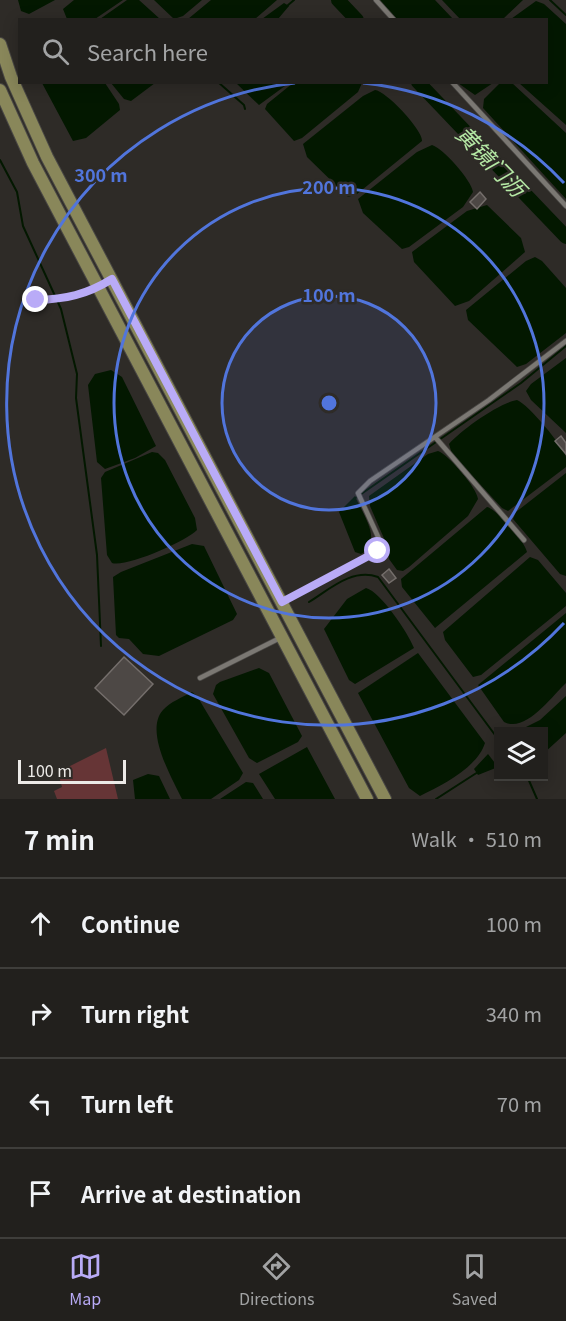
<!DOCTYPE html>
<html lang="en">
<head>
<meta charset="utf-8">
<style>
  body { margin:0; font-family:Georgia,"Noto Sans SC",serif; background:#2a2826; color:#f1f3f6 }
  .controls { position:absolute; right:18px; bottom:18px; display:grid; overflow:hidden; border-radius:0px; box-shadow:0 3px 15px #0003 }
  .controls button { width:54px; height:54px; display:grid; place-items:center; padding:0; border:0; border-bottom:2px solid #3f3e3b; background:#22201d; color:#f1f3f6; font:30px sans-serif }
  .scale { position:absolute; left:18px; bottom:15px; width:108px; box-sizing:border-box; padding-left:6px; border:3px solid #eceae7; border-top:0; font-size:16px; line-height:21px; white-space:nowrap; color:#eceae7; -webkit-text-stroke:4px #2e2b27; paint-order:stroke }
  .stop { position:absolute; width:18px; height:18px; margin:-14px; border:4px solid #b9abf7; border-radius:50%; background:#fff }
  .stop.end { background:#b9abf7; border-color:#fff; box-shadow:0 2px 6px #0008 }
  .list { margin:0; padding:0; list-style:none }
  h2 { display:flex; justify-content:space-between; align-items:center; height:78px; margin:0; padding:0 24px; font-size:26px }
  h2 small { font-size:20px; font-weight:400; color:#a2a3a4 }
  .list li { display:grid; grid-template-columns:39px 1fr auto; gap:18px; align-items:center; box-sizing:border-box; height:90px; padding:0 24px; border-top:2px solid #3f3e3b }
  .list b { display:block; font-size:22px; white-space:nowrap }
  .list em { font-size:20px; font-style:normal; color:#a2a3a4 }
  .icon { flex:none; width:33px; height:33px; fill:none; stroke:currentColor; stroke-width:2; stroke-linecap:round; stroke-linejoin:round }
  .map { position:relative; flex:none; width:566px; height:799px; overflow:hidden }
  .search { position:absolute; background:#22201d; box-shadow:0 3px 15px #0003; left:18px; right:18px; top:18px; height:66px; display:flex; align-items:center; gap:15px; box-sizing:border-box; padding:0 21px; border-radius:0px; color:#a2a3a4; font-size:22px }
  .sheet { height:438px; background:#22201d }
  nav { display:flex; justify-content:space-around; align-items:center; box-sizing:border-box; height:84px; border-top:2px solid #3f3e3b; background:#22201d; font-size:16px; color:#a2a3a4 }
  nav a { display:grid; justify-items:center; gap:3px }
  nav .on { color:#b9abf7 }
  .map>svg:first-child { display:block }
  .green { fill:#663536 }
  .water { fill:#031800 }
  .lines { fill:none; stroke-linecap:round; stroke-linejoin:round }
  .stream { stroke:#031800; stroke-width:2 }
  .river { stroke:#031800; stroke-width:14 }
  .building { fill:#4d4845; stroke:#746e6b; stroke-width:1.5 }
  .service-casing { stroke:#494744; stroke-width:6 }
  .secondary-casing { stroke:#494744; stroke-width:14 }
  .service { stroke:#7b7873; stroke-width:4.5 }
  .secondary { stroke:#89875a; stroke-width:12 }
  .route { stroke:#b9abf7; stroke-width:8 }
  .ring { fill:none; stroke:#5175dc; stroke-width:3 }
  .labels { text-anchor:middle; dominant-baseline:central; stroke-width:5; stroke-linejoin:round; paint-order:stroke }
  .water-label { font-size:22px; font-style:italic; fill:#b5e9a5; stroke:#2e2b27 }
  .centre { fill:#5175dc; stroke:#2e2b27; stroke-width:3 }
  .ring-label { font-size:18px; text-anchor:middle; font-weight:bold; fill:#5175dc; stroke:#2e2b27; stroke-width:5; stroke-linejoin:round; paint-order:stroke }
</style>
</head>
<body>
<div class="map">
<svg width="566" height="799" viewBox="0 0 566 799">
  <rect width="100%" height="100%" fill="#2e2b27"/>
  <path class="green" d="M 106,748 L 118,799 L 57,799 L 54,791 L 62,787 L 58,772 Z"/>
  <path class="water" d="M 18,0 L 55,0 L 29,14 L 21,11 Z
    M 74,0 L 123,0 L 95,19 L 67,19 L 63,9 Z
    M 127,0 L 139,0 L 160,19 L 100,19 Z
    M 154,0 L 202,0 L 183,16 L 174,19 Z
    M 211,0 L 277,0 L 255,19 L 188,19 Z
    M 378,0 L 435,0 L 453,19 L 397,19 Z
    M 442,0 L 523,0 L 503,19 L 461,20 Z
    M 536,1 L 544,4 L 566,24 L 566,125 L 519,83 L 546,82 L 546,20 L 511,19 Z
    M 284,3 L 289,6 L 278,19 L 262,19 Z
    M 501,82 L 512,83 L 566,133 L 566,199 L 483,108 L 484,99 Z
    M 42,83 L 105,83 L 119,104 L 120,110 L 86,138 L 73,141 Z
    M 111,83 L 155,83 L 131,101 L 124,99 Z
    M 236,83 L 289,83 L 259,105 Z
    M 293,83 L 362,82 L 362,83 L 358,92 L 302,138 L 294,141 L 265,109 L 267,104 Z
    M 458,83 L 493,83 L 475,95 Z
    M 375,90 C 386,91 423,130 422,141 L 357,194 L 348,197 L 307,157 L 303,144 L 363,96 Z
    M 432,145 C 443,148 472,181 473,192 L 463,207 L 409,247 L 402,249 L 363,213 L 358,199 L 417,152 Z
    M 487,205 L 521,238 L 525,252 L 469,301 L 455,306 L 414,262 L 412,252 L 467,211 Z
    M 535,257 L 542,261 L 566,288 L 566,333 L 526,364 L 517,367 L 468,320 L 466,310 L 526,261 Z
    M 566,358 L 566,433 L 531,400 L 526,391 L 531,384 Z
    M 111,370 L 122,377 L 156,446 L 135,458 L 105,469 L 97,462 L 88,385 L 95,374 Z
    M 517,400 C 528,404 563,446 566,457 C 566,460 566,463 566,467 L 508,511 L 502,508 L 452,454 L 449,444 C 461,430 499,403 517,400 Z
    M 438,451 C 449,455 477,488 478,499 L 468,516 L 409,567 L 403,571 L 397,570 L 389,559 L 386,543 L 370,506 L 369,496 L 428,454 Z
    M 152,452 L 158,453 L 165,460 L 195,518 L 197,530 C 187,541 125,568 112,563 L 107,555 L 101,478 L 105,472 Z
    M 566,473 L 566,576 L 560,574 L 513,519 L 516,512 Z
    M 355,496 C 362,513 384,542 361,554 L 355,552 L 339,512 Z
    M 487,507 C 497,509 525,542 527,552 L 435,628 L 402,587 L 401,579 Z
    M 192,544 L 204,546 L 237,614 L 233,620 L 159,656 L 143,654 L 129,639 L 119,638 L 116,635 L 113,577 L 121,572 Z
    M 530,557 L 538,560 L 566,593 L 566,606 L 481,675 L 473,677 L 445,640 L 443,632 Z
    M 366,588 C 381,592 408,633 414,648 L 355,684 L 349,680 L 324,629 L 347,599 Z
    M 566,613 L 566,683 C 551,697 526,733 504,722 L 478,685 Z
    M 418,653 L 485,743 C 477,768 442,785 420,796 L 409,788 L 358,693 Z
    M 259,668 L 269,673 L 302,736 L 298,742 L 257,763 L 249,758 L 213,694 L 216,685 L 220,682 Z
    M 192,692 L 197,696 L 243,773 L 239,780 L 211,799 L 182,799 C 172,778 144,731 163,710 C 170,702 183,697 192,692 Z
    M 566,696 L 566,733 L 544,753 L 544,732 L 518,731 L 540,720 Z
    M 307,747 L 335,799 L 275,799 L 259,774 Z
    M 488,754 L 498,767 L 478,775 L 474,769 Z
    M 148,774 L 159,776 L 170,799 L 135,799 L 133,780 Z
    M 246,782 L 253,783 L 263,799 L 220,799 Z"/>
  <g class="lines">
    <path class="stream" d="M 550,0 L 566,15
      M 287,6 L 294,0
      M 218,82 L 244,105 L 245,109
      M 0,160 L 17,192 L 23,226 L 61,309 L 77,374 L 76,398 L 97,555 L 101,646
      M 354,499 L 521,383 L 566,346
      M 309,602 C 330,589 352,568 378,577 L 498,739
      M 527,776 L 537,799
      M 436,799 L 478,772"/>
    <path class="river" d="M 338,0 L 357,20
      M 418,82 L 566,237"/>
  </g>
  <path class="building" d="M 480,192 L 486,199 L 477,209 L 470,202 Z
    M 561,436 L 566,443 L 566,454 L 555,441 Z
    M 389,569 L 396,578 L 389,583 L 382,575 Z
    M 124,657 L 153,684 L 124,715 L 95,688 Z"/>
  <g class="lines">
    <defs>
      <path id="service" d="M 376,0 L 394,20
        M 452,82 L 566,206
        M 36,300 C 64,299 85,296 109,281
        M 435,437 L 524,540
        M 282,602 L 378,551 L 380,541 L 358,493 L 370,481 L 489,400 L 566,341
        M 200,678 L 280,638"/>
      <path id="secondary" d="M 0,44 L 11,77 L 47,157 L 385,799
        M 0,90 L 33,163 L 367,799"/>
    </defs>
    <use href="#service" class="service-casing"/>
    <use href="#secondary" class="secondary-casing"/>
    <use href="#service" class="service"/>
    <use href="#secondary" class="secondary"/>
  </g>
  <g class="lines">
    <path class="route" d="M 36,300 C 66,299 86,295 112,279 L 282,602 L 378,551"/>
  </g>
  <circle cx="329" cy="403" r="107" fill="#5175dc" fill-opacity=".12"/>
  <g class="ring">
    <circle cx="329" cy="403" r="107"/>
    <circle cx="329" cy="403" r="215"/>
    <path d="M564 623A322 322 0 1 1 295 83M363 83A322 322 0 0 1 564 183"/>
  </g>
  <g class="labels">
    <g class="water-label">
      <text transform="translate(492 160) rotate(46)">黄镜门沥</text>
    </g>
  </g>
  <circle cx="329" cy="403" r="9" class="centre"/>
  <g class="ring-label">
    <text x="101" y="182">300 m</text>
    <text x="329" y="194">200 m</text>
    <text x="329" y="302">100 m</text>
  </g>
</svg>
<div class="controls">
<button><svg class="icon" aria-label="layers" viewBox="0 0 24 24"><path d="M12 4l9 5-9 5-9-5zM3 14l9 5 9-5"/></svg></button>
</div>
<div class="scale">100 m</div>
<div class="stop" style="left:378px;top:551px"></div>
<div class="stop end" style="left:36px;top:300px"></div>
<div class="search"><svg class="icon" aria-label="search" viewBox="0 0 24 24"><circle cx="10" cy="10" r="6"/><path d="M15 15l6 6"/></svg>Search here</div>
</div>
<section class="sheet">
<h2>7 min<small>Walk · 510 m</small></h2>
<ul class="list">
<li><svg class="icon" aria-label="ahead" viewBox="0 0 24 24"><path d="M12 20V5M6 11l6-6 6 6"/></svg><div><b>Continue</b></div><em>100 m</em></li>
<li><svg class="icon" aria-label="right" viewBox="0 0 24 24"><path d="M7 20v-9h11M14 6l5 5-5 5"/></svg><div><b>Turn right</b></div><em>340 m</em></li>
<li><svg class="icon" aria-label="left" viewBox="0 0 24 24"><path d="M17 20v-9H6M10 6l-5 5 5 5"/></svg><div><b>Turn left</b></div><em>70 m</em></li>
<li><svg class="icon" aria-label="arrive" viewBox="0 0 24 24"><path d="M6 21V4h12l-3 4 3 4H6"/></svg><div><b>Arrive at destination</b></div></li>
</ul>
</section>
<nav>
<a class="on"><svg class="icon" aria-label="map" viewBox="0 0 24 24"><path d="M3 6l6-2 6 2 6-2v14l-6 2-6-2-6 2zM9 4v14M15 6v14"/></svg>Map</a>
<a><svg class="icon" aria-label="directions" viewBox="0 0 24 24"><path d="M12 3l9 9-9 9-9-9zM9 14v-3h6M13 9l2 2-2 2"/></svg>Directions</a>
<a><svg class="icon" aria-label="saved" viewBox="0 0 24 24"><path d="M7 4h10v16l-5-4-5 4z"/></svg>Saved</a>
</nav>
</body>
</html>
